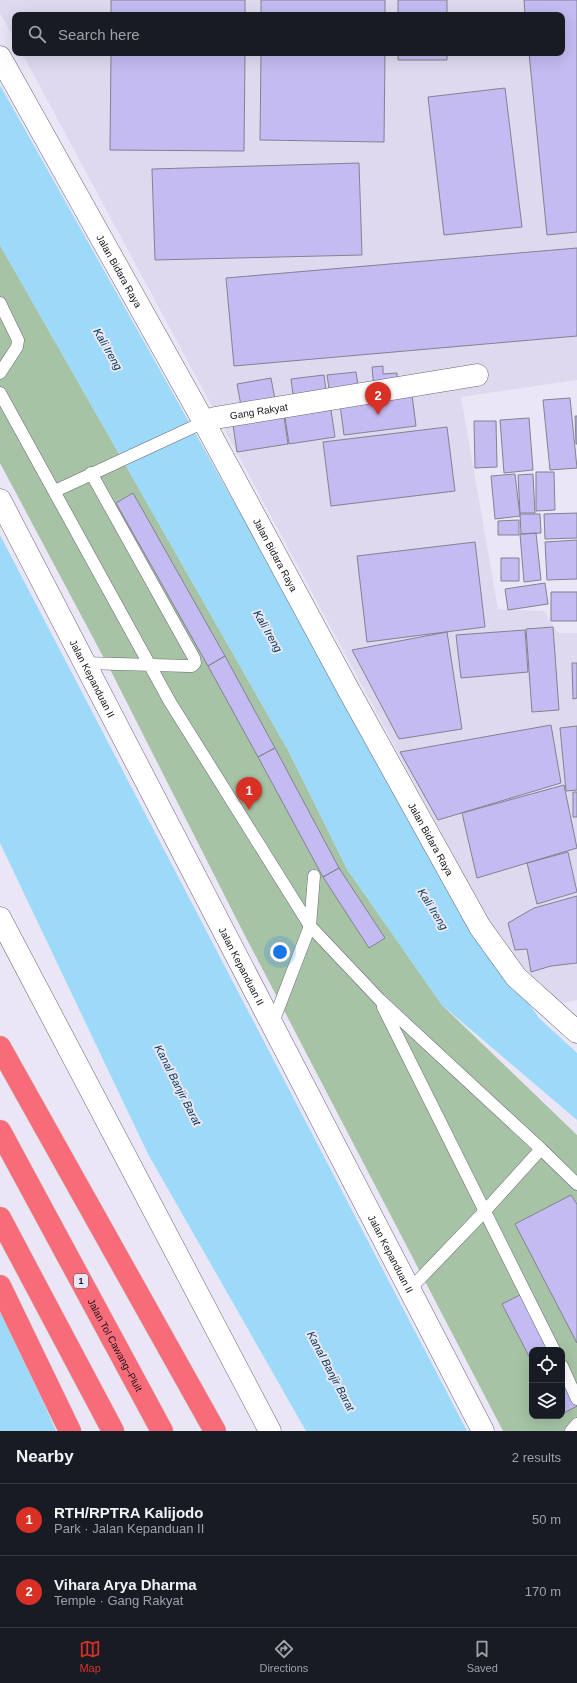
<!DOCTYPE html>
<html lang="en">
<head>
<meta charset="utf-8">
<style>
  body { margin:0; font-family:Helvetica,sans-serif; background:#242831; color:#f1f3f6 }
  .controls { position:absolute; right:12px; bottom:12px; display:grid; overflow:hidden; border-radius:8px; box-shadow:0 4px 16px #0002 }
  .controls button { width:36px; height:36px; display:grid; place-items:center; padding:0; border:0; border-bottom:1px solid #363941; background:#171b24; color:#f1f3f6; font:20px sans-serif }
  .you { position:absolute; left:280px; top:952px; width:14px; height:14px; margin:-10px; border:3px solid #fff; border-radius:50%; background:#1a73e8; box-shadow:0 0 0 6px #1a73e833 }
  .badge { display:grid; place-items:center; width:26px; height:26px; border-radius:50%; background:#d93025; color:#fff; font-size:13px; font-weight:700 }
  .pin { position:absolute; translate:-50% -33px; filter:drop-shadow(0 1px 2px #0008) }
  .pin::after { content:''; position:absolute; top:21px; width:14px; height:12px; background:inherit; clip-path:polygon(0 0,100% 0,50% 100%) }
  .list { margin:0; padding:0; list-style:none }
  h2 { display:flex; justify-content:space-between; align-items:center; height:52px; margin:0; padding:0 16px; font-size:17px }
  h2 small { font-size:13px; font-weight:400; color:#9ea1a6 }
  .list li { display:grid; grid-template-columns:26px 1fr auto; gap:12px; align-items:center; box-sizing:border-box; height:72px; padding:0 16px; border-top:1px solid #363941 }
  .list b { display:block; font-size:15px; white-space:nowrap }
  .list p { margin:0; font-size:13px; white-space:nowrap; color:#9ea1a6 }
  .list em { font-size:13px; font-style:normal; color:#9ea1a6 }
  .icon { flex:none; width:22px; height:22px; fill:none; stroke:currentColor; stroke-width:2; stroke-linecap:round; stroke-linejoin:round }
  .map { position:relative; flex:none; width:577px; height:1431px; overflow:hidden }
  .search { position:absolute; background:#171b24; box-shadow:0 4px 16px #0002; left:12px; right:12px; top:12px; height:44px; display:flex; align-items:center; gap:10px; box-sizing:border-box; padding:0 14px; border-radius:8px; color:#9ea1a6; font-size:15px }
  .sheet { height:196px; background:#171b24 }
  nav { display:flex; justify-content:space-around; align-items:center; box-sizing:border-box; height:56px; border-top:1px solid #363941; background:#171b24; font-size:11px; color:#9ea1a6 }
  nav a { display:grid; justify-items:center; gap:2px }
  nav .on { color:#d93025 }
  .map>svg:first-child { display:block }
  .built { fill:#dfd9f0 }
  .green { fill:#a6c3a5; fill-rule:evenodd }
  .water { fill:#9ddafa }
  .building { fill:#c3bbf1; stroke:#838290 }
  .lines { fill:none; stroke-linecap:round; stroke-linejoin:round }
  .service-casing { stroke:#696673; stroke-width:13 }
  .minor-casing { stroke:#696673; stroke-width:23 }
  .tertiary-casing { stroke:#696673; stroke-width:23 }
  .motorway-casing { stroke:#cccbcc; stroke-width:23 }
  .service { stroke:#fff; stroke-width:12 }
  .minor { stroke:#fff; stroke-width:22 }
  .tertiary { stroke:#fff; stroke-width:22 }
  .motorway { stroke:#f86c7a; stroke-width:22 }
  .labels { text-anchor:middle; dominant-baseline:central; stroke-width:4; stroke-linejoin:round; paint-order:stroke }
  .shield { fill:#eae6f6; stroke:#55525b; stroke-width:1 }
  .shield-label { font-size:9px; font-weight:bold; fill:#151318 }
  .street-label { font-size:10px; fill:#151318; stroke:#eae6f6 }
  .water-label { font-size:11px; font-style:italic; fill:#01374d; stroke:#eae6f6 }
</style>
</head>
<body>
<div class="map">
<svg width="577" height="1431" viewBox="0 0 577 1431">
  <rect width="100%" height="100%" fill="#eae6f6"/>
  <path class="built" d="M 0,0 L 577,0 L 577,380 L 461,397 L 498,609 L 544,611 L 558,633 L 577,633 L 577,1000 L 559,1004 L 509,959 L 22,53 L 562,53 L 562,15 L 15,15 L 15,40 L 0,13 Z"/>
  <path class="green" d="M 0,245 L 288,750 L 347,869 L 442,1005 L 577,1135 L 577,1431 L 503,1431 L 239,924 L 114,677 L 0,463 ZM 532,1350 L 562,1350 L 562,1416 L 532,1416 Z"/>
  <path class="water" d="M 0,85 L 456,898 L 539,1018 L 577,1053 L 577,1120 L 442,1005 L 347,869 L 288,750 L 0,245 Z
    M 0,535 L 467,1431 L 306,1431 L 148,1154 L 0,843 Z
    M 0,1302 L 56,1431 L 0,1431 Z"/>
  <path class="building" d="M 111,0 L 245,0 L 245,15 L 111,15 Z
    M 261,0 L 385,0 L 385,15 L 261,15 Z
    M 398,0 L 447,0 L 447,15 L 398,15 Z
    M 524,0 L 577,0 L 577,232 L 547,235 L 529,53 L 562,53 L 562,15 L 525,15 Z
    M 111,53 L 245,53 L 244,151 L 110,150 Z
    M 261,53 L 385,53 L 384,142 L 260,140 Z
    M 398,53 L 447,53 L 447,60 L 398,60 Z
    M 505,88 L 522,227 L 444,235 L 428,97 Z
    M 359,163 L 362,255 L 155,260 L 152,169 Z
    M 577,248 L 577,336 L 234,366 L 226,278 Z
    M 383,366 L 383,374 L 397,373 L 397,387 L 374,389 L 372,367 Z
    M 356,372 L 359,392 L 330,395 L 327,375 Z
    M 324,375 L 327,399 L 294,403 L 291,379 Z
    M 271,378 L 276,405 L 242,411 L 237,384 Z
    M 412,395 L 416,426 L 344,435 L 340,405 Z
    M 570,398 L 577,468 L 550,470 L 543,400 Z
    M 331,410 L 335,437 L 289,444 L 285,417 Z
    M 575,416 L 577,416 L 577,444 L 576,444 Z
    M 284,417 L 288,444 L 237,452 L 233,425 Z
    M 529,418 L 533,470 L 504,473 L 500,420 Z
    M 474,421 L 496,421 L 497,467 L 475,468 Z
    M 447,427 L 455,491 L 331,506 L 323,442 Z
    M 536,472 L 554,472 L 555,510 L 536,511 Z
    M 515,474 L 520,516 L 495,519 L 491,476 Z
    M 533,474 L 535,513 L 520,513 L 518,475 Z
    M 133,493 L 225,656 L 208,666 L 116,503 Z
    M 577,513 L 577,538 L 545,539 L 544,514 Z
    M 520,514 L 540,514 L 541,533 L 521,534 Z
    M 519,520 L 519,535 L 498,535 L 498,521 Z
    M 536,533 L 541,580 L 524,582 L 520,534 Z
    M 577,540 L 577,579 L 547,580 L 545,542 Z
    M 475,542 L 485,627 L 367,642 L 357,556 Z
    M 501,558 L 519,558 L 519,581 L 501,581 Z
    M 545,583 L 548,604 L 508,610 L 505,589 Z
    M 551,592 L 577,592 L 577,621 L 551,621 Z
    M 553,627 L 559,710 L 532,712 L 526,629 Z
    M 525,630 L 528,672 L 461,678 L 456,635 Z
    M 447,632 L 462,729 L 399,739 L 352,650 Z
    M 225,656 L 275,748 L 258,757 L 208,666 Z
    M 572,663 L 577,663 L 577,698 L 573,699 Z
    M 551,725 L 561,783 L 438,820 L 400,752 Z
    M 577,726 L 577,790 L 566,791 L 560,728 Z
    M 275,748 L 339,868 L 323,877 L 258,757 Z
    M 564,785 L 577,848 L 477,878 L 462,813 Z
    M 573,792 L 577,792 L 577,817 L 573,817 Z
    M 568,852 L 577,892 L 537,904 L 527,863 Z
    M 339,868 L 385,938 L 369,948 L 323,877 Z
    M 577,896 L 577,963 L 551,966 L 531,972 L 527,949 L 515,950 L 508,923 L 534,908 Z
    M 571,1195 L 577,1204 L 577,1343 L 515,1224 Z
    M 520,1295 L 549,1350 L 532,1350 L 532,1362 L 502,1304 Z
    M 562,1375 L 577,1403 L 577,1406 L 562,1414 Z"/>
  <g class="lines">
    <defs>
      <path id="service" d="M 0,303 L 18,340 L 17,347 L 0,373
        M 0,393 L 170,702 L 310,926 L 380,1000 L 541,1149
        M 55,491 L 204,422
        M 84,663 L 188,666 L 192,666 L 195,663 L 194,658 L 91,473
        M 383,1007 L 554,1350
        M 272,1025 L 310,926 L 314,876
        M 410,1289 L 484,1212 L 541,1149 L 577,1184
        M 562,1366 L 577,1399
        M 571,1431 L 577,1424"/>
      <g id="minor">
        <path id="s1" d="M 204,422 L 215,418 L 477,375"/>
        <path id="s2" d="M 0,500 L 483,1431"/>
        <path d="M 0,918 L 270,1431"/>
      </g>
      <g id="tertiary">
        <path id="s3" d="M 0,57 L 204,422 L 348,689 L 480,927 L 516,977 L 577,1032"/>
      </g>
      <g id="motorway">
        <path d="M 0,1047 L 215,1431"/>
        <path id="s4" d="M 0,1131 L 162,1431"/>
        <path d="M 0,1218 L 113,1431"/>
        <path d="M 0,1286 L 70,1431"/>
      </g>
    </defs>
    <use href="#service" class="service-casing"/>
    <use href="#minor" class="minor-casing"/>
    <use href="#tertiary" class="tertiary-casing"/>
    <use href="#motorway" class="motorway-casing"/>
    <use href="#service" class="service"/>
    <use href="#minor" class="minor"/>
    <use href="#tertiary" class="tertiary"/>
    <use href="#motorway" class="motorway"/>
  </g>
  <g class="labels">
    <rect class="shield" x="74" y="1274" width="14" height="14" rx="3"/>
    <g class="shield-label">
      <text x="81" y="1281">1</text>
    </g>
    <g class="street-label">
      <text stroke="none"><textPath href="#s3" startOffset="245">Jalan Bidara Raya</textPath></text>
      <text stroke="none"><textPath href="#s1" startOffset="56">Gang Rakyat</textPath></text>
      <text stroke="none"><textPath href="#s3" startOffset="569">Jalan Bidara Raya</textPath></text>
      <text stroke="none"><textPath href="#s2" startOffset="201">Jalan Kepanduan II</textPath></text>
      <text stroke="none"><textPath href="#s3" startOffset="893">Jalan Bidara Raya</textPath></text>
      <text stroke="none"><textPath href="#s2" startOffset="525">Jalan Kepanduan II</textPath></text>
      <text stroke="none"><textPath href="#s2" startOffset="849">Jalan Kepanduan II</textPath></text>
      <text stroke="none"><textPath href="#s4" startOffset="243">Jalan Tol Cawang–Pluit</textPath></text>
    </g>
    <g class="water-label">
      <text transform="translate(108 349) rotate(60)">Kali Ireng</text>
      <text transform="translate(268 631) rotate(60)">Kali Ireng</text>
      <text transform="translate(433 909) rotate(58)">Kali Ireng</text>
      <text transform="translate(178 1085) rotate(63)">Kanal Banjir Barat</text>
      <text transform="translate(331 1371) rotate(62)">Kanal Banjir Barat</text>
    </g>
  </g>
</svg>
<div class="controls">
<button><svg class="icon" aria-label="locate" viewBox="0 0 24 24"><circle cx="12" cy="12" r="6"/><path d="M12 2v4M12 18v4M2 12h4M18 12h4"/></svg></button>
<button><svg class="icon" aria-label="layers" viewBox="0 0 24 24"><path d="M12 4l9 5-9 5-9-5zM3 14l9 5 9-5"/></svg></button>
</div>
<div class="you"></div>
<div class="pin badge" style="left:249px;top:810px">1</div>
<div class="pin badge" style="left:378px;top:415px">2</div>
<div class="search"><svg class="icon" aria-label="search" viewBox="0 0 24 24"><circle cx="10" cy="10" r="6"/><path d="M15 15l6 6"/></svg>Search here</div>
</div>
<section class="sheet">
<h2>Nearby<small>2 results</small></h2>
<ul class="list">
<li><span class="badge">1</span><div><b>RTH/RPTRA Kalijodo</b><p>Park · Jalan Kepanduan II</p></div><em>50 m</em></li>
<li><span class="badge">2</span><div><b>Vihara Arya Dharma</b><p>Temple · Gang Rakyat</p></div><em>170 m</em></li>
</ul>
</section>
<nav>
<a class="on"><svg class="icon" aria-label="map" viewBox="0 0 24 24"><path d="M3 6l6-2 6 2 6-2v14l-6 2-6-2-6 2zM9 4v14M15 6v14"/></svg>Map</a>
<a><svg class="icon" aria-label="directions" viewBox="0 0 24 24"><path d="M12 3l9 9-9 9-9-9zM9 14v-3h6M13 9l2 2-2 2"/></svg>Directions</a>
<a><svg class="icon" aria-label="saved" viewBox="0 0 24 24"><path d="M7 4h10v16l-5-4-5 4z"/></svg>Saved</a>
</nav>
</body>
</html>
